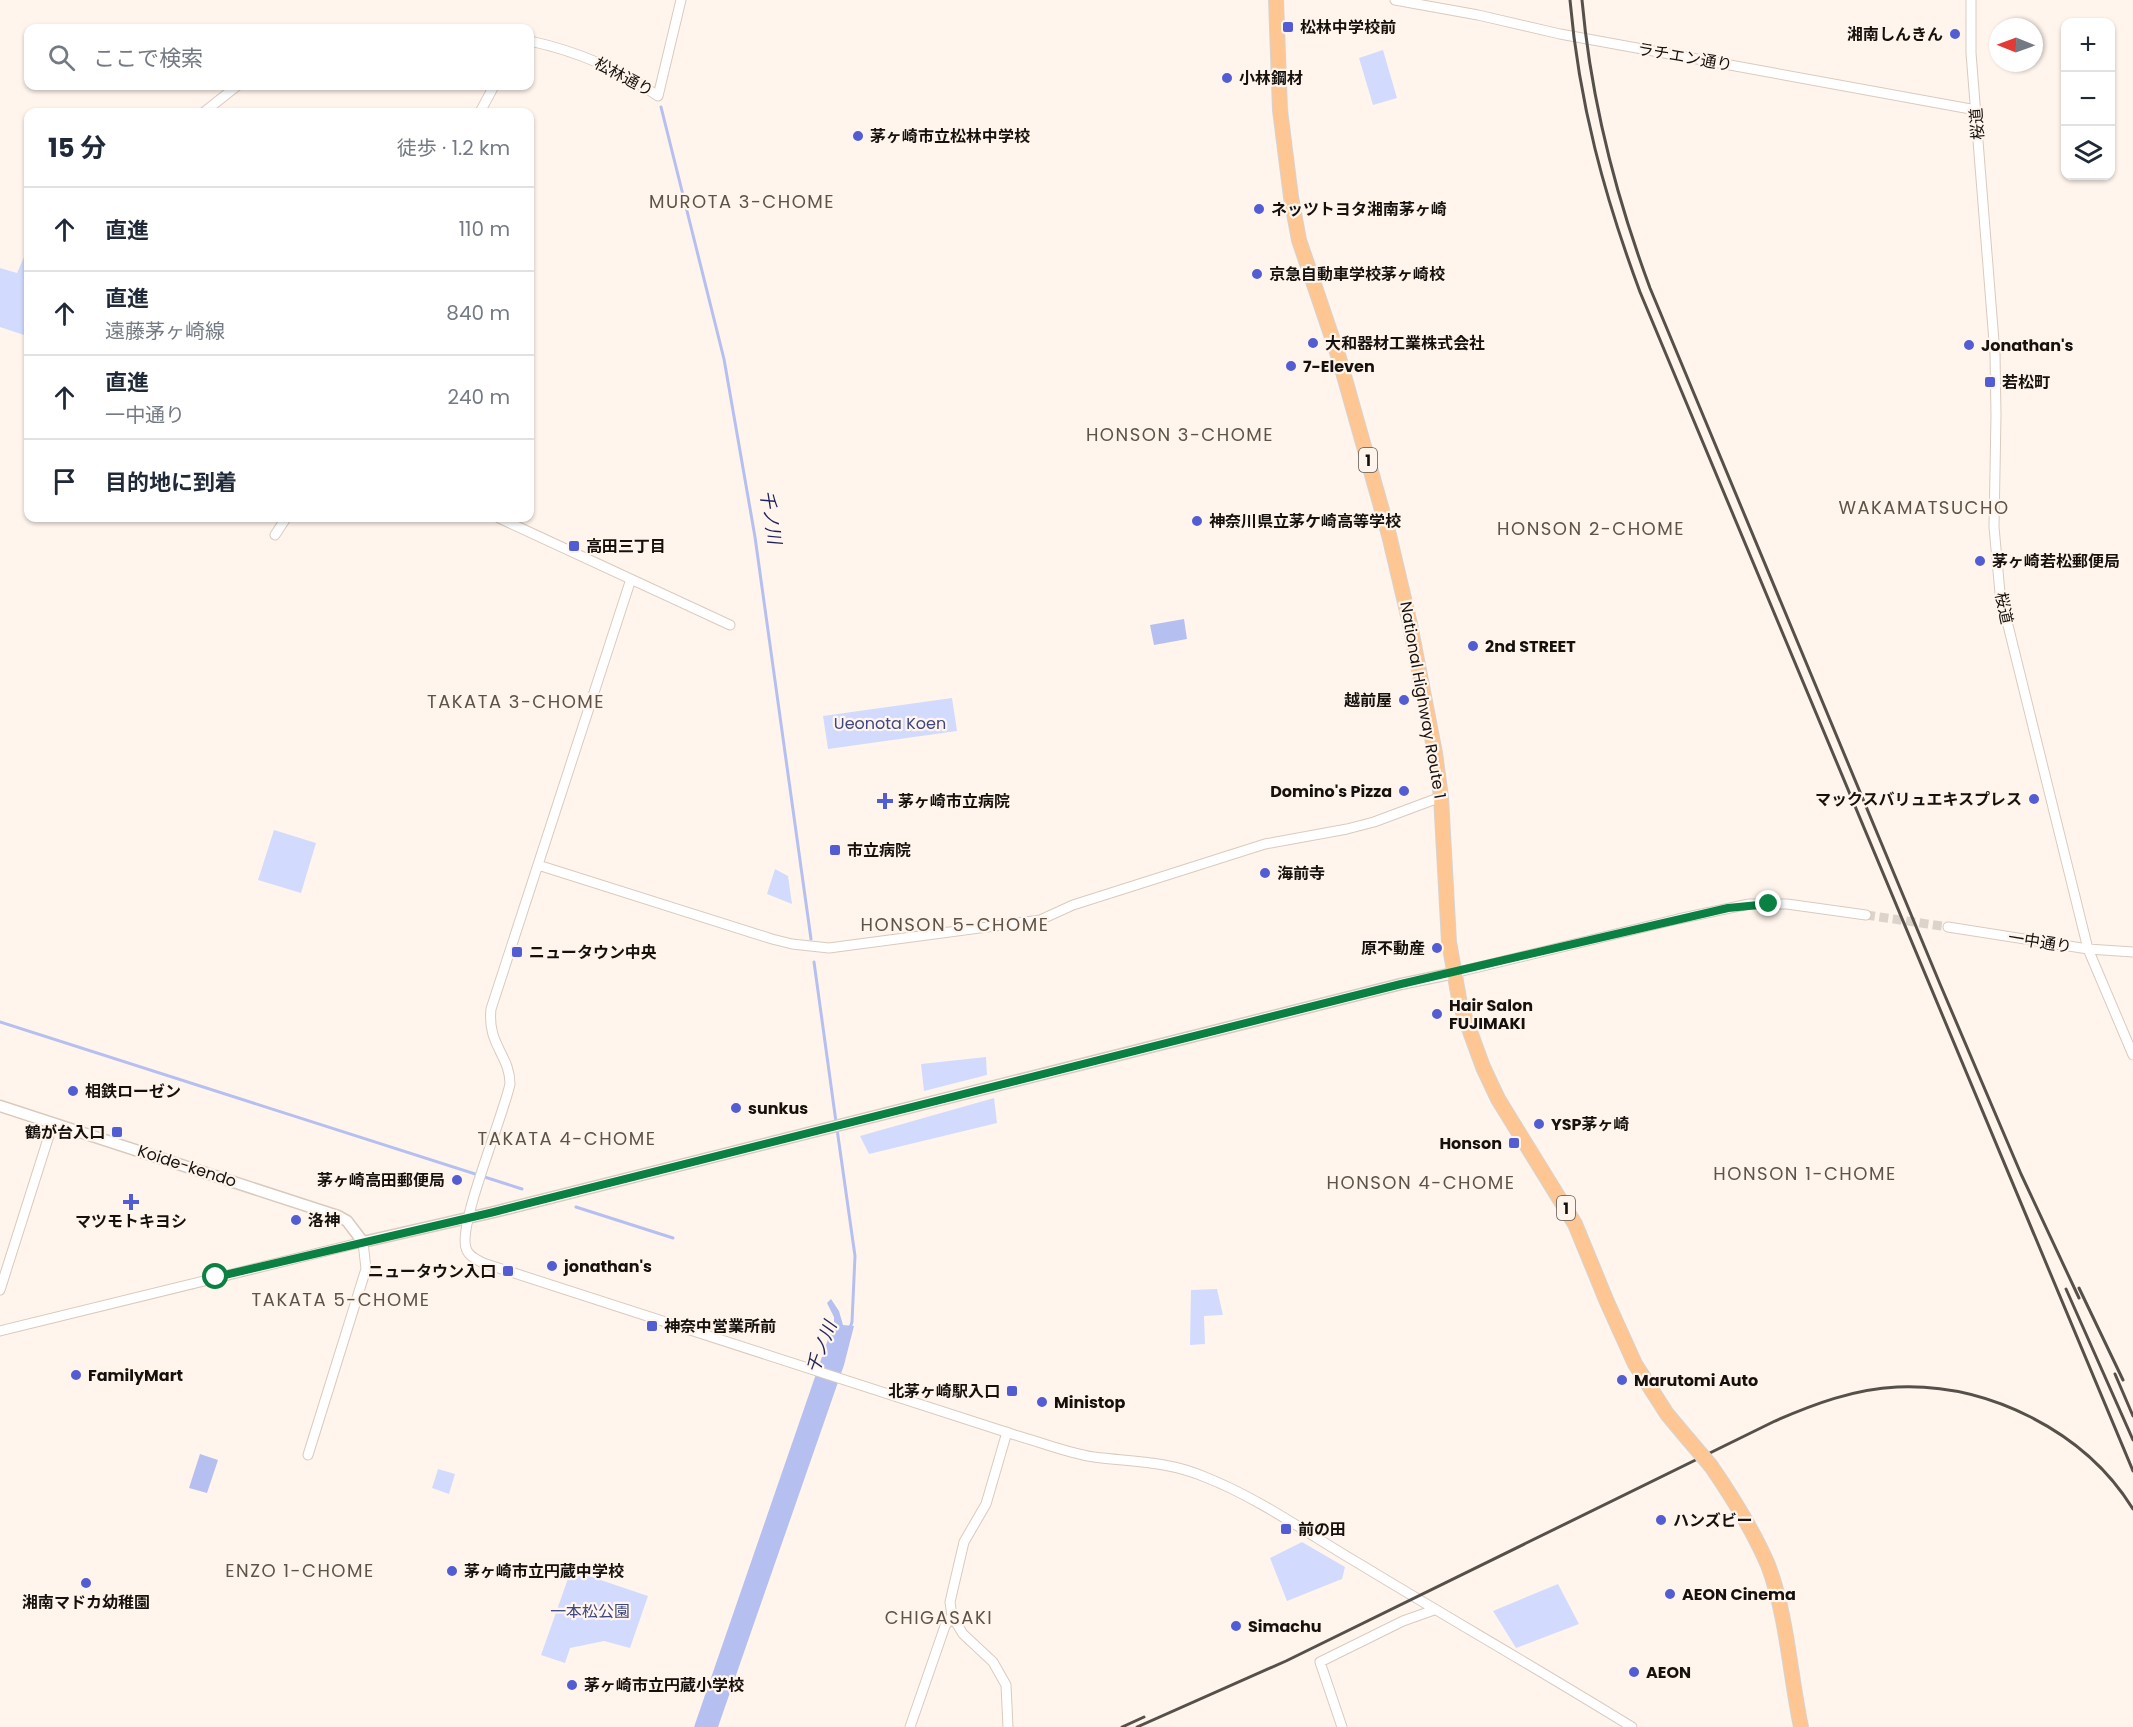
<!DOCTYPE html>
<html lang="ja">
<head>
<meta charset="utf-8">
<style>
  body { margin:0; font-family:Poppins,"Noto Sans JP",sans-serif; background:#f2f2f3; color:#1f2937 }
  .controls { position:absolute; right:18px; top:18px; display:grid; overflow:hidden; border-radius:12px; box-shadow:0 2px 4px #0004 }
  .controls button { width:54px; height:54px; display:grid; place-items:center; padding:0; border:0; border-bottom:2px solid #e0e1e3; background:#fff; color:#1f2937; font:30px sans-serif }
  .compass { position:absolute; left:1989px; top:18px; width:54px; height:54px; border-radius:50%; background:#fff; box-shadow:0 2px 4px #0004; rotate:271deg }
  .stop { position:absolute; width:18px; height:18px; margin:-14px; border:4px solid #0b8043; border-radius:50%; background:#fff }
  .stop.end { background:#0b8043; border-color:#fff; box-shadow:0 2px 6px #0008 }
  .list { margin:0; padding:0; list-style:none }
  h2 { display:flex; justify-content:space-between; align-items:center; height:78px; margin:0; padding:0 24px; font-size:26px }
  h2 small { font-size:20px; font-weight:400; color:#747a83 }
  .list li { display:grid; grid-template-columns:39px 1fr auto; gap:18px; align-items:center; box-sizing:border-box; height:84px; padding:0 24px; border-top:2px solid #e0e1e3 }
  .list b { display:block; font-size:22px; white-space:nowrap }
  .list p { margin:0; font-size:20px; white-space:nowrap; color:#747a83 }
  .list em { font-size:20px; font-style:normal; color:#747a83 }
  .icon { flex:none; width:33px; height:33px; fill:none; stroke:currentColor; stroke-width:2; stroke-linecap:round; stroke-linejoin:round }
  .map { position:relative; flex:none; width:2133px; height:1727px; overflow:hidden }
  .search { position:absolute; background:#fff; box-shadow:0 2px 4px #0004; left:24px; top:24px; width:510px; height:66px; display:flex; align-items:center; gap:15px; box-sizing:border-box; padding:0 21px; border-radius:12px; color:#747a83; font-size:22px }
  .panel { position:absolute; background:#fff; box-shadow:0 2px 4px #0004; left:24px; top:108px; width:510px; height:414px; border-radius:12px }
  .map>svg:first-child { display:block }
  .green { fill:#d2dbfd }
  .water { fill:#b5c0f0 }
  .lines { fill:none; stroke-linecap:round; stroke-linejoin:round }
  .stream { stroke:#b5c0f0; stroke-width:3 }
  .tertiary-tunnel { stroke:#dcd3cb; stroke-width:9; stroke-dasharray:9 4.5; stroke-linecap:butt }
  .tertiary-casing { stroke:#dacabe; stroke-width:11 }
  .secondary-casing { stroke:#dacabe; stroke-width:13 }
  .trunk-casing { stroke:#d5d4d3; stroke-width:16 }
  .tertiary { stroke:#fff; stroke-width:9 }
  .secondary { stroke:#fff; stroke-width:10 }
  .trunk { stroke:#fec692; stroke-width:14 }
  .rail { stroke:#56504b; stroke-width:3 }
  .trunk-bridge-casing { stroke:#d5d4d3; stroke-width:16; stroke-linecap:butt }
  .trunk-bridge { stroke:#fec692; stroke-width:14 }
  .route { stroke:#0b8043; stroke-width:8 }
  .poi-dot { fill:#525dd3; stroke:#fff5ed; stroke-width:2 }
  .labels { text-anchor:middle; dominant-baseline:central; stroke-width:4.5; stroke-linejoin:round; paint-order:stroke }
  .shield { fill:#fff5ed; stroke:#5c5550; stroke-width:1.5 }
  .shield-label { font-size:15px; font-weight:bold; fill:#16110d }
  .poi-label { font-size:16px; font-weight:bold; fill:#16110d; stroke:#fff5ed; text-anchor:start }
  .street-label { font-size:16px; fill:#16110d; stroke:#fff5ed }
  .park-label { font-size:16px; fill:#3e4783; stroke:#fff5ed }
  .neighbourhood-label { font-size:18px; letter-spacing:1.5px; fill:#5f5247; stroke:#fff5ed }
  .water-label { font-size:18px; font-style:italic; fill:#1d2159; stroke:#fff5ed }
</style>
</head>
<body>
<div class="map">
<svg width="2133" height="1727" viewBox="0 0 2133 1727">
  <rect width="100%" height="100%" fill="#fff5ed"/>
  <path class="green" d="M 1383,50 L 1397,98 L 1373,105 L 1359,58 Z
    M 28,248 L 28,331 L 27,336 L 0,327 L 0,268 L 17,273 Z
    M 952,698 L 957,731 L 828,749 L 823,716 Z
    M 274,830 L 316,843 L 301,893 L 258,880 Z
    M 775,869 L 788,876 L 792,904 L 767,894 Z
    M 986,1057 L 987,1075 L 924,1091 L 921,1064 Z
    M 994,1098 L 997,1123 L 869,1154 L 860,1136 Z
    M 1217,1289 L 1223,1315 L 1204,1316 L 1205,1344 L 1190,1345 L 1191,1290 Z
    M 438,1469 L 455,1474 L 449,1494 L 432,1488 Z
    M 1302,1542 L 1345,1567 L 1342,1579 L 1287,1601 L 1270,1558 Z
    M 571,1570 L 648,1596 L 630,1648 L 604,1641 L 570,1648 L 565,1663 L 541,1655 Z
    M 1558,1584 L 1579,1624 L 1516,1648 L 1493,1611 Z"/>
  <path class="water" d="M 1184,619 L 1187,639 L 1154,645 L 1150,625 Z
    M 831,1299 L 839,1311 L 843,1325 L 854,1326 L 844,1365 L 718,1727 L 694,1727 L 834,1322 L 834,1317 L 827,1303 Z
    M 200,1454 L 218,1460 L 207,1493 L 189,1488 Z"/>
  <g class="lines">
    <path class="stream" d="M 661,107 L 724,359 L 755,537 L 811,939
      M 814,962 L 836,1122
      M 0,1022 L 522,1189
      M 837,1129 L 855,1256 L 852,1322 L 850,1328
      M 576,1207 L 673,1238"/>
    <path class="tertiary-tunnel" d="M 1866,915 L 1948,927"/>
    <defs>
      <path id="tertiary" d="M 1395,0 L 1478,15 L 1560,34 L 1976,110
        M 1971,0 L 1971,53 L 1995,354 L 1996,415 L 1994,527 L 2000,593 L 2088,949 L 2133,1055
        M 530,41 C 576,51 619,69 658,96 L 681,0
        M 204,112 L 237,86
        M 480,112 L 494,86
        M 499,518 L 730,625
        M 275,535 L 286,518
        M 631,579 L 491,1009 C 487,1045 510,1055 510,1084 C 503,1117 458,1224 466,1248 C 468,1256 476,1259 483,1263 L 1015,1435 C 1041,1442 1067,1453 1094,1457 C 1133,1462 1168,1461 1205,1477 C 1261,1499 1311,1536 1363,1566 C 1452,1620 1543,1672 1632,1727
        M 538,865 L 772,939 L 792,944 L 829,948 L 1040,920 L 1073,905 L 1265,844 L 1347,829 L 1374,822 L 1441,797
        M 1948,927 L 2088,949 L 2133,952
        M 1454,973 L 1678,919 L 1749,904 L 1787,904 L 1866,915
        M 0,1290 L 53,1123
        M 0,1331 L 363,1242 L 366,1269 L 308,1455
        M 1007,1432 L 986,1504 L 964,1542 L 950,1602 L 952,1616 L 963,1634 L 993,1662 L 1006,1685 L 1008,1727
        M 910,1727 L 945,1626 L 952,1616
        M 1342,1727 L 1320,1662 L 1403,1621 L 1434,1610"/>
      <path id="secondary" d="M 0,1106 L 338,1216 L 347,1221 L 363,1242 L 494,1212 L 1401,984 L 1454,973"/>
      <path id="trunk" d="M 1276,0 L 1280,110 L 1291,197 L 1299,240 L 1339,358 L 1389,535 L 1410,624 L 1435,753 L 1441,797 L 1449,942 L 1460,1004 L 1483,1067 L 1498,1099 L 1575,1224 L 1607,1302 L 1635,1364 L 1667,1414 L 1688,1439
        M 1711,1466 C 1733,1498 1753,1530 1768,1565 C 1787,1615 1790,1675 1801,1727"/>
    </defs>
    <use href="#tertiary" class="tertiary-casing"/>
    <use href="#secondary" class="secondary-casing"/>
    <use href="#trunk" class="trunk-casing"/>
    <use href="#tertiary" class="tertiary"/>
    <use href="#secondary" class="secondary"/>
    <use href="#trunk" class="trunk"/>
    <path class="rail" d="M 1570,0 C 1579,103 1604,195 1640,292 L 2133,1471
      M 1582,0 C 1591,100 1615,194 1650,288 L 1940,984 L 2021,1174 L 2079,1298
      M 2079,1288 L 2123,1380
      M 2066,1289 L 2133,1440
      M 2115,1374 L 2133,1416
      M 1122,1727 L 1144,1717
      M 1137,1727 L 1286,1661 L 1775,1421 C 1814,1404 1854,1389 1897,1387 C 1988,1383 2085,1431 2133,1509"/>
    <defs>
      <path id="trunk-bridge" d="M 1688,1439 L 1711,1466"/>
    </defs>
    <use href="#trunk-bridge" class="trunk-bridge-casing"/>
    <use href="#trunk-bridge" class="trunk-bridge"/>
  </g>
  <g class="lines">
    <path class="route" d="M 216,1277 L 494,1212 L 1401,984 L 1728,908 L 1769,904"/>
  </g>
  <g class="poi-dot">
    <rect x="1282" y="21" width="12" height="12" rx="3"/>
    <circle cx="1955" cy="34" r="6"/>
    <circle cx="1227" cy="78" r="6"/>
    <circle cx="858" cy="136" r="6"/>
    <circle cx="1259" cy="209" r="6"/>
    <circle cx="1257" cy="274" r="6"/>
    <circle cx="1313" cy="343" r="6"/>
    <circle cx="1969" cy="345" r="6"/>
    <circle cx="1291" cy="366" r="6"/>
    <rect x="1984" y="376" width="12" height="12" rx="3"/>
    <circle cx="1197" cy="521" r="6"/>
    <rect x="568" y="540" width="12" height="12" rx="3"/>
    <circle cx="1980" cy="561" r="6"/>
    <circle cx="1473" cy="646" r="6"/>
    <circle cx="1404" cy="700" r="6"/>
    <circle cx="1404" cy="791" r="6"/>
    <circle cx="2034" cy="799" r="6"/>
    <path d="M882 792h6v6h6v6h-6v6h-6v-6h-6v-6h6z"/>
    <rect x="829" y="844" width="12" height="12" rx="3"/>
    <circle cx="1265" cy="873" r="6"/>
    <circle cx="1437" cy="948" r="6"/>
    <rect x="511" y="946" width="12" height="12" rx="3"/>
    <circle cx="1437" cy="1014" r="6"/>
    <circle cx="73" cy="1091" r="6"/>
    <circle cx="736" cy="1108" r="6"/>
    <circle cx="1539" cy="1124" r="6"/>
    <rect x="111" y="1126" width="12" height="12" rx="3"/>
    <rect x="1508" y="1137" width="12" height="12" rx="3"/>
    <circle cx="457" cy="1180" r="6"/>
    <path d="M128 1193h6v6h6v6h-6v6h-6v-6h-6v-6h6z"/>
    <circle cx="296" cy="1220" r="6"/>
    <circle cx="552" cy="1266" r="6"/>
    <rect x="502" y="1265" width="12" height="12" rx="3"/>
    <rect x="646" y="1320" width="12" height="12" rx="3"/>
    <circle cx="76" cy="1375" r="6"/>
    <circle cx="1622" cy="1380" r="6"/>
    <rect x="1006" y="1385" width="12" height="12" rx="3"/>
    <circle cx="1042" cy="1402" r="6"/>
    <circle cx="1661" cy="1520" r="6"/>
    <rect x="1280" y="1523" width="12" height="12" rx="3"/>
    <circle cx="452" cy="1571" r="6"/>
    <circle cx="86" cy="1583" r="6"/>
    <circle cx="1670" cy="1594" r="6"/>
    <circle cx="1236" cy="1626" r="6"/>
    <circle cx="1634" cy="1672" r="6"/>
    <circle cx="572" cy="1685" r="6"/>
  </g>
  <g class="labels">
    <g class="shield">
      <rect x="1359" y="448" width="18" height="24" rx="4.5"/>
      <rect x="1557" y="1196" width="18" height="24" rx="4.5"/>
    </g>
    <g class="shield-label">
      <text x="1368" y="460">1</text>
      <text x="1566" y="1208">1</text>
    </g>
    <g class="poi-label">
      <text x="1300" y="27">松林中学校前</text>
      <text x="1943" y="34" text-anchor="end">湘南しんきん</text>
      <text x="1239" y="78">小林鋼材</text>
      <text x="870" y="136">茅ヶ崎市立松林中学校</text>
      <text x="1271" y="209">ネッツトヨタ湘南茅ヶ崎</text>
      <text x="1269" y="274">京急自動車学校茅ヶ崎校</text>
      <text x="1325" y="343">大和器材工業株式会社</text>
      <text x="1981" y="345">Jonathan's</text>
      <text x="1303" y="366">7-Eleven</text>
      <text x="2002" y="382">若松町</text>
      <text x="1209" y="521">神奈川県立茅ケ崎高等学校</text>
      <text x="586" y="546">高田三丁目</text>
      <text x="1992" y="561">茅ヶ崎若松郵便局</text>
      <text x="1485" y="646">2nd STREET</text>
      <text x="1392" y="700" text-anchor="end">越前屋</text>
      <text x="1392" y="791" text-anchor="end">Domino's Pizza</text>
      <text x="2022" y="799" text-anchor="end">マックスバリュエキスプレス</text>
      <text x="898" y="801">茅ヶ崎市立病院</text>
      <text x="847" y="850">市立病院</text>
      <text x="1277" y="873">海前寺</text>
      <text x="1425" y="948" text-anchor="end">原不動産</text>
      <text x="529" y="952">ニュータウン中央</text>
      <text x="1449" y="1005">Hair Salon<tspan x="1449" dy="18">FUJIMAKI</tspan></text>
      <text x="85" y="1091">相鉄ローゼン</text>
      <text x="748" y="1108">sunkus</text>
      <text x="1551" y="1124">YSP茅ヶ崎</text>
      <text x="105" y="1132" text-anchor="end">鶴が台入口</text>
      <text x="1502" y="1143" text-anchor="end">Honson</text>
      <text x="445" y="1180" text-anchor="end">茅ヶ崎高田郵便局</text>
      <text x="308" y="1220">洛神</text>
      <text x="131" y="1221" text-anchor="middle">マツモトキヨシ</text>
      <text x="564" y="1266">jonathan's</text>
      <text x="496" y="1271" text-anchor="end">ニュータウン入口</text>
      <text x="664" y="1326">神奈中営業所前</text>
      <text x="88" y="1375">FamilyMart</text>
      <text x="1634" y="1380">Marutomi Auto</text>
      <text x="1000" y="1391" text-anchor="end">北茅ヶ崎駅入口</text>
      <text x="1054" y="1402">Ministop</text>
      <text x="1673" y="1520">ハンズビー</text>
      <text x="1298" y="1529">前の田</text>
      <text x="464" y="1571">茅ヶ崎市立円蔵中学校</text>
      <text x="1682" y="1594">AEON Cinema</text>
      <text x="86" y="1602" text-anchor="middle">湘南マドカ幼稚園</text>
      <text x="1248" y="1626">Simachu</text>
      <text x="1646" y="1672">AEON</text>
      <text x="584" y="1685">茅ヶ崎市立円蔵小学校</text>
    </g>
    <g class="street-label">
      <text transform="translate(1685 57) rotate(10)">ラチエン通り</text>
      <text transform="translate(624 77) rotate(28)">松林通り</text>
      <text transform="translate(1977 124) rotate(-94)">桜道</text>
      <text transform="translate(2004 608) rotate(78)">桜道</text>
      <text transform="translate(1423 700) rotate(80)">National Highway Route 1</text>
      <text transform="translate(2040 942) rotate(9)">一中通り</text>
      <text transform="translate(187 1166) rotate(18)">Koide-kendo</text>
    </g>
    <g class="park-label">
      <text x="890" y="723">Ueonota Koen</text>
      <text x="590" y="1611">一本松公園</text>
    </g>
    <g class="neighbourhood-label">
      <text x="742" y="201">MUROTA 3-CHOME</text>
      <text x="1180" y="434">HONSON 3-CHOME</text>
      <text x="1924" y="507">WAKAMATSUCHO</text>
      <text x="1591" y="528">HONSON 2-CHOME</text>
      <text x="516" y="701">TAKATA 3-CHOME</text>
      <text x="955" y="924">HONSON 5-CHOME</text>
      <text x="567" y="1138">TAKATA 4-CHOME</text>
      <text x="1805" y="1173">HONSON 1-CHOME</text>
      <text x="1421" y="1182">HONSON 4-CHOME</text>
      <text x="341" y="1299">TAKATA 5-CHOME</text>
      <text x="300" y="1570">ENZO 1-CHOME</text>
      <text x="939" y="1617">CHIGASAKI</text>
    </g>
    <g class="water-label">
      <text transform="translate(771 517) rotate(81)">千ノ川</text>
      <text transform="translate(821 1347) rotate(-69)">千ノ川</text>
    </g>
  </g>
</svg>
<div class="controls">
<button>+</button>
<button>−</button>
<button><svg class="icon" aria-label="layers" viewBox="0 0 24 24"><path d="M12 4l9 5-9 5-9-5zM3 14l9 5 9-5"/></svg></button>
</div>
<svg class="compass" viewBox="-18 -18 36 36"><path d="M0-13l5 13h-10z" fill="#e53935"/><path d="M0 13l5-13h-10z" fill="#747a83"/></svg>
<div class="stop" style="left:216px;top:1277px"></div>
<div class="stop end" style="left:1769px;top:904px"></div>
<div class="search"><svg class="icon" aria-label="search" viewBox="0 0 24 24"><circle cx="10" cy="10" r="6"/><path d="M15 15l6 6"/></svg>ここで検索</div>
<section class="panel">
<h2>15 分<small>徒歩 · 1.2 km</small></h2>
<ul class="list">
<li><svg class="icon" aria-label="ahead" viewBox="0 0 24 24"><path d="M12 20V5M6 11l6-6 6 6"/></svg><div><b>直進</b></div><em>110 m</em></li>
<li><svg class="icon" aria-label="ahead" viewBox="0 0 24 24"><path d="M12 20V5M6 11l6-6 6 6"/></svg><div><b>直進</b><p>遠藤茅ヶ崎線</p></div><em>840 m</em></li>
<li><svg class="icon" aria-label="ahead" viewBox="0 0 24 24"><path d="M12 20V5M6 11l6-6 6 6"/></svg><div><b>直進</b><p>一中通り</p></div><em>240 m</em></li>
<li><svg class="icon" aria-label="arrive" viewBox="0 0 24 24"><path d="M6 21V4h12l-3 4 3 4H6"/></svg><div><b>目的地に到着</b></div></li>
</ul>
</section>
</div>
</body>
</html>
